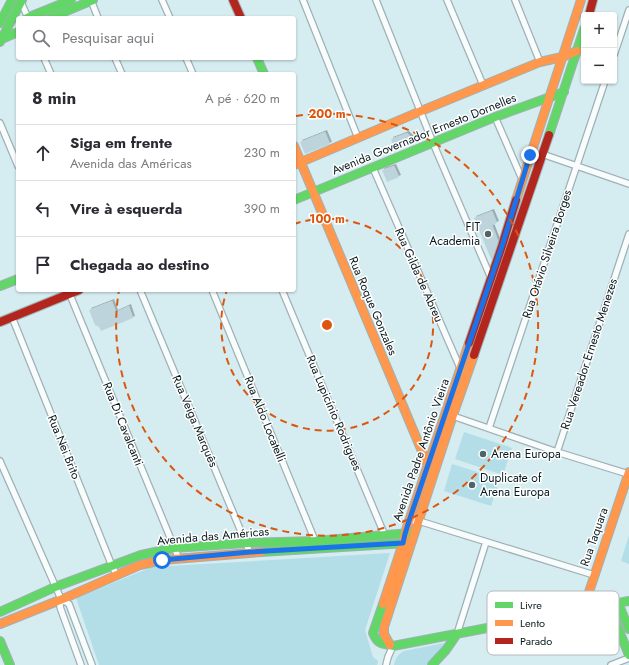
<!DOCTYPE html>
<html lang="pt">
<head>
<meta charset="utf-8">
<style>
  body { margin:0; font-family:Jost,sans-serif; background:#f2f2f3; color:#2b2b33 }
  .controls { position:absolute; right:12px; top:12px; display:grid; overflow:hidden; border-radius:4px; box-shadow:0 1px 3px #0004 }
  .controls button { width:36px; height:36px; display:grid; place-items:center; padding:0; border:0; border-bottom:1px solid #e1e1e2; background:#fff; color:#2b2b33; font:20px sans-serif }
  .stop { position:absolute; width:12px; height:12px; margin:-9px; border:3px solid #1a73e8; border-radius:50%; background:#fff }
  .stop.end { background:#1a73e8; border-color:#fff; box-shadow:0 1px 4px #0008 }
  .list { margin:0; padding:0; list-style:none }
  h2 { display:flex; justify-content:space-between; align-items:center; height:52px; margin:0; padding:0 16px; font-size:17px }
  h2 small { font-size:13px; font-weight:400; color:#7c7c81 }
  .list li { display:grid; grid-template-columns:26px 1fr auto; gap:12px; align-items:center; box-sizing:border-box; height:56px; padding:0 16px; border-top:1px solid #e1e1e2 }
  .list b { display:block; font-size:15px; white-space:nowrap }
  .list p { margin:0; font-size:13px; white-space:nowrap; color:#7c7c81 }
  .list em { font-size:13px; font-style:normal; color:#7c7c81 }
  .icon { flex:none; width:22px; height:22px; fill:none; stroke:currentColor; stroke-width:2; stroke-linecap:round; stroke-linejoin:round }
  .map { position:relative; flex:none; width:629px; height:665px; overflow:hidden }
  .search { position:absolute; background:#fff; box-shadow:0 1px 3px #0004; left:16px; top:16px; width:280px; height:44px; display:flex; align-items:center; gap:10px; box-sizing:border-box; padding:0 14px; border-radius:4px; color:#7c7c81; font-size:15px }
  .panel { position:absolute; background:#fff; box-shadow:0 1px 3px #0004; left:16px; top:72px; width:280px; height:220px; border-radius:4px }
  .map>svg:first-child { display:block }
  .green { fill:#b3dee8 }
  .building { fill:#bdd4dd; filter:url(#shadow) }
  .lines { fill:none; stroke-linecap:round; stroke-linejoin:round }
  .street-casing { stroke:#9fb1b5; stroke-width:8 }
  .fast-casing { stroke:#9fb1b5; stroke-width:10 }
  .slow-casing { stroke:#9fb1b5; stroke-width:10 }
  .jam-casing { stroke:#9fb1b5; stroke-width:10 }
  .street { stroke:#f9fcfd; stroke-width:5.5 }
  .fast { stroke:#63d668; stroke-width:8 }
  .slow { stroke:#ff974d; stroke-width:8 }
  .jam { stroke:#b3261e; stroke-width:8 }
  .route { stroke:#1a73e8; stroke-width:5 }
  .ring { fill:none; stroke:#dd560d; stroke-width:2; stroke-dasharray:7 5 }
  .poi-dot { fill:#506468; stroke:#fff; stroke-width:1.5 }
  .labels { text-anchor:middle; dominant-baseline:central; stroke-width:3; stroke-linejoin:round; paint-order:stroke }
  .street-label { font-size:12px; fill:#091a1e; stroke:#fff }
  .poi-label { font-size:12px; fill:#091a1e; stroke:#fff; text-anchor:start }
  .key { fill:#fff; stroke:#b5babc; stroke-width:1 }
  .key-label { font-size:11px; fill:#091a1e }
  .centre { fill:#dd560d; stroke:#fff; stroke-width:2 }
  .ring-label { font-size:12px; text-anchor:middle; font-weight:bold; fill:#dd560d; stroke:#fff; stroke-width:3; stroke-linejoin:round; paint-order:stroke }
</style>
</head>
<body>
<div class="map">
<svg width="629" height="665" viewBox="0 0 629 665">
  <defs>
    <filter id="shadow"><feDropShadow dx="2" dy="-2" stdDeviation="0" flood-color="#0004"/></filter>
  </defs>
  <rect width="100%" height="100%" fill="#d5ecf1"/>
  <path class="green" d="M 464,432 L 512,448 L 503,475 L 455,459 Z
    M 452,464 L 500,479 L 491,506 L 444,491 Z
    M 629,535 L 629,564 L 621,561 Z
    M 390,553 L 365,630 L 373,657 L 378,661 L 377,665 L 99,665 L 76,598 L 152,567 Z
    M 449,642 L 444,645 L 427,665 L 394,665 C 395,659 398,654 404,651 Z"/>
  <path class="building" d="M 325,132 L 330,144 L 305,154 L 300,142 Z
    M 407,133 L 414,140 L 394,147 L 391,139 Z
    M 394,166 L 399,177 L 387,182 L 382,170 Z
    M 492,211 L 497,223 L 492,225 L 499,243 L 494,260 L 491,259 L 474,218 Z
    M 112,301 L 116,312 L 129,306 L 133,318 L 101,331 L 99,327 L 95,325 L 89,310 Z"/>
  <g class="lines">
    <defs>
      <path id="street" d="M 91,0 L 98,18
        M 162,0 L 170,18
        M 303,0 L 358,138
        M 376,0 L 433,143 L 491,278
        M 447,0 L 483,85
        M 515,0 L 540,62
        M 21,2 L 28,18
        M 614,55 L 629,10
        M 44,58 L 51,74
        M 115,58 L 122,74
        M 186,58 L 193,74
        M 495,117 L 522,179
        M 0,123 L 18,166
        M 542,154 L 629,184
        M 373,168 L 461,370
        M 68,290 L 179,559
        M 140,290 L 250,553
        M 212,290 L 316,543
        M 282,290 L 385,536
        M 12,317 L 112,566 L 117,575
        M 450,415 L 557,452 L 628,474
        M 489,428 L 605,81
        M 557,452 L 629,234
        M 0,461 L 61,599 L 60,607 L 81,665
        M 409,521 L 419,521 L 594,575
        M 61,599 L 69,604 L 92,665
        M 457,634 L 486,542
        M 386,665 L 388,657 L 393,646
        M 611,665 L 629,658"/>
      <path id="fast" d="M 27,18 L 71,0
        M 50,18 L 93,0
        M 0,23 L 12,0
        M 0,38 L 2,39 L 18,32
        M 0,42 L 22,0
        M 257,58 L 264,74
        M 549,135 L 584,29
        M 294,200 L 495,117 L 564,92
        M 0,286 L 18,279
        M 261,552 L 408,543
        M 618,603 L 629,629
        M 383,604 L 373,633 C 378,645 382,643 393,646 L 629,601
        M 608,604 L 629,655
        M 0,612 L 55,587 L 141,555 L 174,548 L 246,543 L 315,541 L 410,533
        M 0,641 L 10,665
        M 432,665 L 446,650 L 457,634"/>
      <path id="slow" d="M 294,146 L 429,468
        M 294,165 L 421,111 L 540,62 L 562,57 L 577,51
        M 516,200 L 581,0
        M 383,604 L 403,543 L 405,533 L 469,343
        M 583,610 L 629,472
        M 0,624 L 65,598 L 140,565 L 162,560 L 261,552
        M 390,645 L 384,634 L 384,627 L 453,415 L 474,355"/>
      <path id="jam" d="M 233,0 L 241,18
        M 589,15 L 593,0
        M 0,322 L 79,290
        M 469,343 L 502,246 L 516,200
        M 474,355 L 549,135"/>
    </defs>
    <use href="#street" class="street-casing"/>
    <use href="#fast" class="fast-casing"/>
    <use href="#slow" class="slow-casing"/>
    <use href="#jam" class="jam-casing"/>
    <use href="#street" class="street"/>
    <use href="#fast" class="fast"/>
    <use href="#slow" class="slow"/>
    <use href="#jam" class="jam"/>
  </g>
  <g class="lines">
    <path class="route" d="M 162,560 L 250,552 L 403,543 L 405,534 L 409,521 L 502,246 L 530,155"/>
  </g>
  <g class="ring">
    <path d="M294 224A106 106 0 1 1 227 290"/>
    <path d="M296 116A211 211 0 1 1 119 290"/>
  </g>
  <g class="poi-dot">
    <circle cx="488" cy="234" r="4"/>
    <circle cx="483" cy="454" r="4"/>
    <circle cx="472" cy="485" r="4"/>
  </g>
  <g class="labels">
    <g class="street-label">
      <text transform="translate(424 134) rotate(-22)">Avenida Governador Ernesto Dornelles</text>
      <text transform="translate(547 254) rotate(-72)">Rua Otávio Silveira Borges</text>
      <text transform="translate(419 275) rotate(66)">Rua Gilda de Abreu</text>
      <text transform="translate(373 306) rotate(67)">Rua Roque Gonzales</text>
      <text transform="translate(589 354) rotate(-72)">Rua Vereador Ernesto Menezes</text>
      <text transform="translate(334 413) rotate(67)">Rua Lupicínio Rodrigues</text>
      <text transform="translate(265 419) rotate(68)">Rua Aldo Locatelli</text>
      <text transform="translate(195 421) rotate(67)">Rua Veiga Marquês</text>
      <text transform="translate(123 424) rotate(68)">Rua Di Cavalcanti</text>
      <text transform="translate(64 447) rotate(68)">Rua Nei Brito</text>
      <text transform="translate(421 450) rotate(-71)">Avenida Padre Antônio Vieira</text>
      <text transform="translate(213 536) rotate(-5)">Avenida das Américas</text>
      <text transform="translate(594 537) rotate(-71)">Rua Taquara</text>
    </g>
    <g class="poi-label">
      <text x="480" y="227" text-anchor="end">FIT<tspan x="480" dy="14">Academia</tspan></text>
      <text x="491" y="454">Arena Europa</text>
      <text x="480" y="478">Duplicate of<tspan x="480" dy="14">Arena Europa</tspan></text>
    </g>
  </g>
  <rect x="487" y="591" width="132" height="64" rx="6" class="key"/>
  <rect x="495" y="602" width="18" height="6" fill="#63d668"/>
  <rect x="495" y="620" width="18" height="6" fill="#ff974d"/>
  <rect x="495" y="638" width="18" height="6" fill="#b3261e"/>
  <g class="key-label">
    <text x="520" y="609">Livre</text>
    <text x="520" y="627">Lento</text>
    <text x="520" y="645">Parado</text>
  </g>
  <circle cx="327" cy="325" r="6" class="centre"/>
  <g class="ring-label">
    <text x="327" y="118">200 m</text>
    <text x="327" y="223">100 m</text>
  </g>
</svg>
<div class="controls">
<button>+</button>
<button>−</button>
</div>
<div class="stop" style="left:162px;top:560px"></div>
<div class="stop end" style="left:530px;top:155px"></div>
<div class="search"><svg class="icon" aria-label="search" viewBox="0 0 24 24"><circle cx="10" cy="10" r="6"/><path d="M15 15l6 6"/></svg>Pesquisar aqui</div>
<section class="panel">
<h2>8 min<small>A pé · 620 m</small></h2>
<ul class="list">
<li><svg class="icon" aria-label="ahead" viewBox="0 0 24 24"><path d="M12 20V5M6 11l6-6 6 6"/></svg><div><b>Siga em frente</b><p>Avenida das Américas</p></div><em>230 m</em></li>
<li><svg class="icon" aria-label="left" viewBox="0 0 24 24"><path d="M17 20v-9H6M10 6l-5 5 5 5"/></svg><div><b>Vire à esquerda</b></div><em>390 m</em></li>
<li><svg class="icon" aria-label="arrive" viewBox="0 0 24 24"><path d="M6 21V4h12l-3 4 3 4H6"/></svg><div><b>Chegada ao destino</b></div></li>
</ul>
</section>
</div>
</body>
</html>
